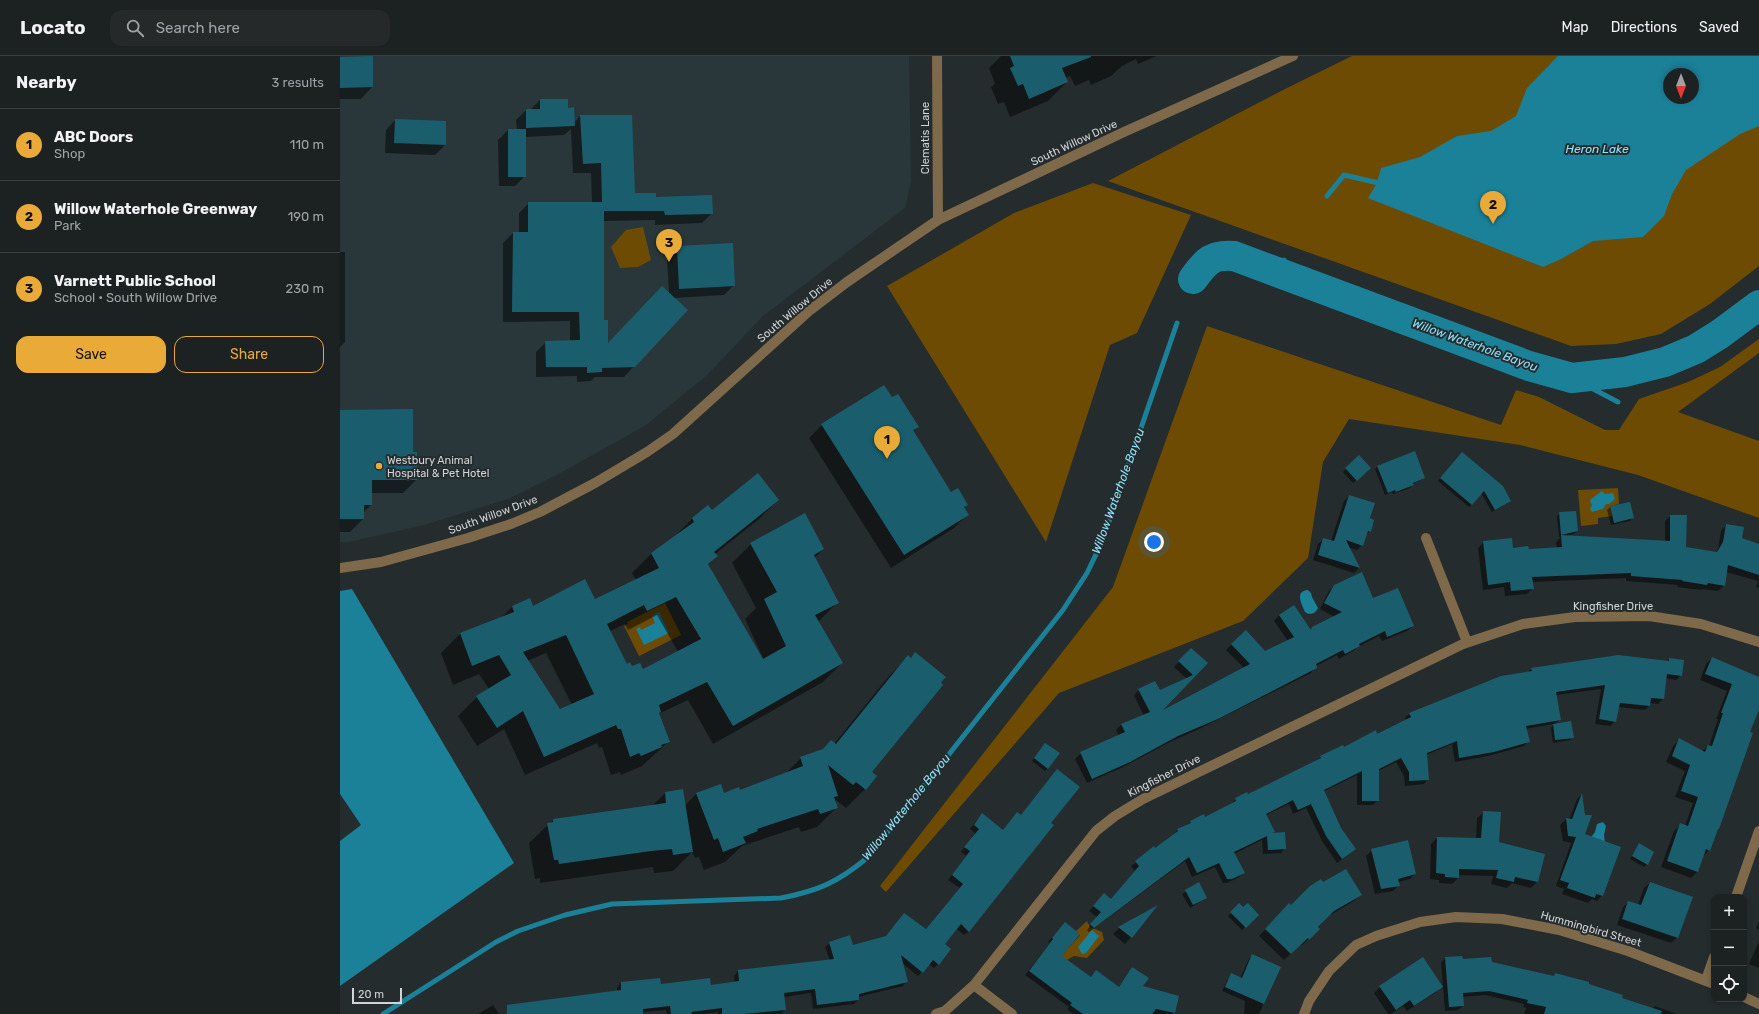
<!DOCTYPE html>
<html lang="en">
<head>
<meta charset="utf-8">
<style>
  body { margin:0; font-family:Rubik,sans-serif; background:#25292a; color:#f1f3f6 }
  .controls { position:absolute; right:12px; bottom:12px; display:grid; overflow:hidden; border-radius:8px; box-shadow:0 2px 6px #0003 }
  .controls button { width:36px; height:36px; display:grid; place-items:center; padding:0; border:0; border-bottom:1px solid #3a3e40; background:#1c2122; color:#f1f3f6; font:20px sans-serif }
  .compass { position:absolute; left:1323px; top:12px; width:36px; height:36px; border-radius:50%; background:#1c2122; box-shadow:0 2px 6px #0003; rotate:180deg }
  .scale { position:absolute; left:12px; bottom:10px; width:50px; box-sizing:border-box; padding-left:4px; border:2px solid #d1d5d7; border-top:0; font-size:11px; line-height:14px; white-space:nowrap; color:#d1d5d7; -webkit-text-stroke:3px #252c2e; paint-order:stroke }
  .you { position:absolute; left:814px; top:486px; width:14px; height:14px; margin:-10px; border:3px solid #fff; border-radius:50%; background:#1a73e8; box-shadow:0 0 0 6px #1a73e833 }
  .badge { display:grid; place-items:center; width:26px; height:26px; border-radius:50%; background:#eaaa38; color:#111; font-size:13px; font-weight:700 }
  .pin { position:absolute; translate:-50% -33px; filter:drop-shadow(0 1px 2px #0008) }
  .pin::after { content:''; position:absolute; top:21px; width:14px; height:12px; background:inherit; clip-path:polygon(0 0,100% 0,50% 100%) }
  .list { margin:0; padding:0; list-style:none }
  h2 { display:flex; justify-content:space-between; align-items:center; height:52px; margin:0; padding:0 16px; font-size:17px }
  h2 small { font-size:13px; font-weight:400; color:#a0a3a5 }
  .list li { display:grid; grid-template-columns:26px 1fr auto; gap:12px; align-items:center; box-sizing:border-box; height:72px; padding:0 16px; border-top:1px solid #3a3e40 }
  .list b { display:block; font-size:15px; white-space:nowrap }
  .list p { margin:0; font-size:13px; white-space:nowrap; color:#a0a3a5 }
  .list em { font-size:13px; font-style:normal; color:#a0a3a5 }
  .actions { display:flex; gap:8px; padding:12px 16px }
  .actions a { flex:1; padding:9px 0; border:1px solid #eaaa38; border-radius:12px; text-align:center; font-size:14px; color:#eaaa38 }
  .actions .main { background:#eaaa38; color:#111 }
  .icon { flex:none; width:22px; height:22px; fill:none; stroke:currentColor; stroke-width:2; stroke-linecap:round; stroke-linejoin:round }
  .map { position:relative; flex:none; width:1419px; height:958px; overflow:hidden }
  header { display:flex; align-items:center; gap:24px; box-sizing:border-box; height:56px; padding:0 20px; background:#1c2122; border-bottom:1px solid #3a3e40 }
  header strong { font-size:19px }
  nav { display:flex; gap:22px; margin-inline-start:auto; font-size:14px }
  .search { width:280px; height:36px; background:#25292a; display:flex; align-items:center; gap:10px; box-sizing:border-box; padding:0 14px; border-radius:12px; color:#a0a3a5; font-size:15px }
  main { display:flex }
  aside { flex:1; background:#1c2122 }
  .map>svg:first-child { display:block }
  .built { fill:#29373b }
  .green { fill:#6d4b03; fill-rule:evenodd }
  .water { fill:#1b8198; fill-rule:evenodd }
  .shadow { fill:#0007; fill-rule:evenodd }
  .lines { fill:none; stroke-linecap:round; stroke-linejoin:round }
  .stream { stroke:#1b8198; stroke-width:5 }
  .river { stroke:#1b8198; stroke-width:30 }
  .building { fill:#1a5e6e; fill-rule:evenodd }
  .minor { stroke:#7e694a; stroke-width:10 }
  .poi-dot { fill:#eaaa38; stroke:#252c2e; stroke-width:1.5 }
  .labels { text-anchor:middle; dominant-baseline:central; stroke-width:4; stroke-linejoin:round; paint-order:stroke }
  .street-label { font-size:11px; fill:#d1d5d7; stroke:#252c2e }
  .poi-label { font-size:11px; fill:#d1d5d7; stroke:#252c2e; text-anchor:start }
  .water-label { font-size:12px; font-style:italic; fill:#8ee3fa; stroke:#252c2e }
</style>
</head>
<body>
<header>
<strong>Locato</strong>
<div class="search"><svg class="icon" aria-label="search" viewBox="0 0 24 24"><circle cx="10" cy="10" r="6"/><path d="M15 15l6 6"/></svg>Search here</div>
<nav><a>Map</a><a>Directions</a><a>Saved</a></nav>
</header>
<main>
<aside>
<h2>Nearby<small>3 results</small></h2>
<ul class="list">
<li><span class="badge">1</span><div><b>ABC Doors</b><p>Shop</p></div><em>110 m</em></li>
<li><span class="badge">2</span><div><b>Willow Waterhole Greenway</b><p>Park</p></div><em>190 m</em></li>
<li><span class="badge">3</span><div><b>Varnett Public School</b><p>School · South Willow Drive</p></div><em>230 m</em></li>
</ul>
<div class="actions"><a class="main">Save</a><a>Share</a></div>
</aside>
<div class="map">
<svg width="1419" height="958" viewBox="0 0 1419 958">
  <rect width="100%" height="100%" fill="#252c2e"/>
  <path class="built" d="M 0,0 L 569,0 L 571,125 L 565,152 L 423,260 L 367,319 L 306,369 L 224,415 L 168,443 L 84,469 L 9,486 L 0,486 Z"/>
  <path class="green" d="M 1012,0 L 1419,0 L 1419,210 L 1370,248 L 1321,278 L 1276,288 L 1231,290 L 768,125 L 949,31 ZM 1329,18 L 1353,18 L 1353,42 L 1329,42 Z
    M 753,127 L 851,159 L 797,277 L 770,289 L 706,486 L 547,230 L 674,157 Z
    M 303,171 L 311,204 L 298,211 L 280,212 L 271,191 L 286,174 Z
    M 867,270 L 1161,369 L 1176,334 L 1199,341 L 1265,374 L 1279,374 L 1299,343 L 1348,326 L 1380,311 L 1419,283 L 1419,297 L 1338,356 L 1419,385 L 1419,462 L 1298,419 L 1180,389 L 1009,363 L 983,406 L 968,502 L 903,565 L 719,637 L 546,836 L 540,830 L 773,531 Z
    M 1278,432 L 1279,448 L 1270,450 L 1272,460 L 1258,462 L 1258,468 L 1241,470 L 1238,434 Z
    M 325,547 L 341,579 L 299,600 L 284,570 L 288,568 L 287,566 Z
    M 747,865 L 750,871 L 762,876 L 764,884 L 747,902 L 734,900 L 727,904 L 721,900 L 740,879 L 736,875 Z"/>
  <path class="water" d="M 1218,0 L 1419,0 L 1419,70 L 1400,78 L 1346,114 L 1332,138 L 1324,160 L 1303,181 L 1253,185 L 1221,203 L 1203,211 L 1028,142 L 1037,127 L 1041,112 L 1080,101 L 1117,80 L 1151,75 L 1176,60 L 1187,32 ZM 1329,18 L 1353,18 L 1353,42 L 1329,42 Z
    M 1262,435 L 1265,438 L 1273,437 L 1275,443 L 1269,448 L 1266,448 L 1263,453 L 1252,456 L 1250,453 L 1252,449 L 1250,446 L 1251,443 Z
    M 12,533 L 174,807 L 0,930 L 0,785 L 21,769 L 0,738 L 0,535 Z
    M 968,534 L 971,537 L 972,541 L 978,552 C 976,557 970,560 965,556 C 962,549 954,535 968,534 Z
    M 319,556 L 329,577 L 304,589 L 296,573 L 300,571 L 301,574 L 315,567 L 312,560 Z
    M 1263,766 L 1266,770 L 1264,779 L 1265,787 L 1249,784 L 1255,776 L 1257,768 Z
    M 752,874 L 759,880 L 746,897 L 742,898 L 738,891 Z"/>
  <path class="shadow" d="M 661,0 L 817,0 L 798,8 L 796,3 L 782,10 L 771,20 L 751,29 L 749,24 L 735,30 L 730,20 L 725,22 L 727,26 L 708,45 L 670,61 L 664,46 L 658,48 L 651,31 L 655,28 L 649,12 Z
    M 0,2 L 32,31 L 21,43 L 0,43 Z
    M 200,44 L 227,53 L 234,67 L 240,60 L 294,138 L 372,157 L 362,167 L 315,169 L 315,164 L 263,165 L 263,265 L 267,289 L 329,238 L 327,201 L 337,191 L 392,188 L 394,229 L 384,239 L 334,242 L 294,310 L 284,321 L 255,321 L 251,325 L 237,326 L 237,320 L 196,321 L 196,296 L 206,286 L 230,286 L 230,265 L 163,266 L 163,187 L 173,177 L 179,177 L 179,157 L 189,147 L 252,147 L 251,117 L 233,117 L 231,73 L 224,79 L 185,81 L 185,120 L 175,130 L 159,130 L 158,84 L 168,74 L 177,74 L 176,64 L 186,54 L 190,54 Z
    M 55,64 L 105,66 L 105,89 L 95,99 L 45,97 L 46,74 Z
    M 0,196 L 5,196 L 5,286 L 0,291 Z
    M 551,343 L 577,370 L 572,375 L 611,437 L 627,449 L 623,452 L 627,459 L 614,472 L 551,512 L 469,382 L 482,369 Z
    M 0,355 L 72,397 L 76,424 L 63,437 L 31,437 L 31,449 L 23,457 L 23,463 L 10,476 L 0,476 Z
    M 1119,400 L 1170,445 L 1152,456 L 1141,437 L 1129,451 L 1098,425 Z
    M 1019,401 L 1030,412 L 1013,427 L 1003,416 Z
    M 1038,410 L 1084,422 L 1073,428 L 1070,432 L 1053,438 L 1052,436 L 1045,439 L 1035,413 Z
    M 1009,440 L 1029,463 L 1030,475 L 1025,480 L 1022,489 L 1017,494 L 1009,492 L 1019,512 L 1014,517 L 973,504 L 978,488 L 984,483 L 991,485 L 1004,445 Z
    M 438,444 L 419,463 L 375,498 L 376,500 L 368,509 L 423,604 L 424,604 L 405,563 L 416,552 L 392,507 L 411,488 L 483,493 L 475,502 L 498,546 L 478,566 L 502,607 L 483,626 L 373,688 L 348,644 L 318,658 L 328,686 L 302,710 L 281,719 L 280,716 L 271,719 L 262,691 L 259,692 L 257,687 L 185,719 L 164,673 L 137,690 L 118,660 L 137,641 L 149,633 L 139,618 L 113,629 L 101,597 L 120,578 L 161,562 L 172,551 L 189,544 L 192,552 L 255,545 L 296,524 L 292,517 L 311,498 L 333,482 L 352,463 L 368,451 L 372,455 ZM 317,559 L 338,596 L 302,614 L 287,609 L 270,575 L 285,568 L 288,574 ZM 206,597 L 232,649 L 219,654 L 187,605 Z
    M 1270,451 L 1292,462 L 1290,465 L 1271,469 L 1267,454 Z
    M 1220,457 L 1237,475 L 1234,478 L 1225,480 L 1325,486 L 1325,465 L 1330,460 L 1345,492 L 1376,496 L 1378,493 L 1381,475 L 1386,469 L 1401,483 L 1419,489 L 1419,532 L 1416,531 L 1418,525 L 1386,516 L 1384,530 L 1378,535 L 1362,533 L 1361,534 L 1337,531 L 1338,529 L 1286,525 L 1286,522 L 1192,526 L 1193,532 L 1187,538 L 1165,540 L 1164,531 L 1143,534 L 1138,492 L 1144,486 L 1173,493 L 1188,494 L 1217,492 L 1216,486 L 1221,481 L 1219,481 L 1217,460 Z
    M 994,530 L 1033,543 L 1073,570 L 1067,575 L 1042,585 L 1039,580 L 1018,591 L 1013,595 L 999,603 L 997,599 L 976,610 L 971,617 L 859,673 L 832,685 L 783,711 L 747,727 L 735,703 L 741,697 L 779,680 L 776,674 L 781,669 L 804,660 L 794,639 L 799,634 L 819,636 L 847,623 L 834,611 L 851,593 L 866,607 L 819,657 L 904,612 L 886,594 L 892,588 L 925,596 L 948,585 L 934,565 L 939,559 L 971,575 L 995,561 L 980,553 L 989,535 Z
    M 575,598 L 525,733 L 506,752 L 496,744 L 494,746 L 496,752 L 477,771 L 461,776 L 459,771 L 402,790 L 385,806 L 364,814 L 359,801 L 355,802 L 352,796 L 333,815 L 314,817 L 313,811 L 200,827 L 200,822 L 195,823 L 189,787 L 213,764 L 312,750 L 325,737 L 345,750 L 356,738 L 380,729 L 384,738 L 400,735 L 446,717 L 461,702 L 481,695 L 494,688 L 549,620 L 568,601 L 570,603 Z
    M 1372,602 L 1419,622 L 1419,654 L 1409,677 L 1369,794 L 1363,800 L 1357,816 L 1351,822 L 1321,811 L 1334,775 L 1340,769 L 1345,770 L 1353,747 L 1335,741 L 1345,715 L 1326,706 L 1333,690 L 1339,684 L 1362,695 L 1369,690 L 1378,663 L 1376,663 L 1387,635 L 1360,624 L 1366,608 Z
    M 1329,603 L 1341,619 L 1336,624 L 1325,622 L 1323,643 L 1318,648 L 1310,647 L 1309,650 L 1305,654 L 1278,651 L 1275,665 L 1270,670 L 1255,668 L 1261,633 L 1216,639 L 1220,663 L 1215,669 L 1233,681 L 1230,684 L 1213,687 L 1211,672 L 1214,668 L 1185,673 L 1189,685 L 1184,690 L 1148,700 L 1115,706 L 1112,688 L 1086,699 L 1088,723 L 1084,728 L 1065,730 L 1064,720 L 1056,706 L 1038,715 L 1038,744 L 1033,749 L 1017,749 L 1017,719 L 984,735 L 1000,772 L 1015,793 L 997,807 L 982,785 L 966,752 L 953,758 L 949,748 L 926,759 L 934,776 L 931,778 L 945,792 L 941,797 L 923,798 L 922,784 L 894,798 L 903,817 L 899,821 L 887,827 L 883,827 L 875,811 L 852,821 L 845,805 L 749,876 L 747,874 L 757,861 L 749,855 L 760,843 L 771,844 L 795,815 L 791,810 L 833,780 L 837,774 L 846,770 L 851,766 L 865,762 L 891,748 L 896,743 L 907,739 L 977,705 L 981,701 L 1037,679 L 1066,664 L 1065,662 L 1069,658 L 1188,616 L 1192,613 L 1327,606 Z
    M 703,691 L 708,712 L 705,715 L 692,705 Z
    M 1241,739 L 1244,760 L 1244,779 L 1262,839 L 1257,845 L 1252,843 L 1248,847 L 1222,838 L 1224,833 L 1216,830 L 1231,787 L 1223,785 L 1220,769 L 1226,763 L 1229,764 L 1237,743 Z
    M 1144,756 L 1158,787 L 1197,826 L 1191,832 L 1172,827 L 1167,832 L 1151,828 L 1153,820 L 1118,819 L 1118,822 L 1112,828 L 1099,827 L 1099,824 L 1090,823 L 1091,788 L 1097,782 L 1136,783 L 1137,762 Z
    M 680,760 L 710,768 L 629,875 L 624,879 L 616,872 L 603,888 L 598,908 L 594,912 L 589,908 L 578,920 L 562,907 L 567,925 L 563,930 L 518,941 L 518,944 L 514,948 L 473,953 L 471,937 L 444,941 L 445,953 L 441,958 L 378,958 L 378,956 L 363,958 L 327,958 L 326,954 L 302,956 L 302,958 L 171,958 L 277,936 L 277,932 L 281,927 L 370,930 L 395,927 L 394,920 L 398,915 L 490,905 L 485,891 L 490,887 L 512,890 L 585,874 L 620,832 L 608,824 L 627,800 L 621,796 L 635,777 L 630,773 L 638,763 L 663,775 Z
    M 1299,789 L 1307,808 L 1304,811 L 1290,803 Z
    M 1032,794 L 1075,818 L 1070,823 L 1058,826 L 1058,830 L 1053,835 L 1035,838 L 1026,800 Z
    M 983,827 L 1021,839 L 1014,845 L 987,861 L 969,883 L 962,889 L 961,888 L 944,904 L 919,880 L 949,849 L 951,850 Z
    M 1310,827 L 1351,842 L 1337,882 L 1331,887 L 1277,869 L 1283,851 L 1289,846 L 1298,849 L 1304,832 Z
    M 858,828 L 866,842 L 850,852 L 842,838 Z
    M 899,849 L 903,853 L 918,859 L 902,874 L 888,860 Z
    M 815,852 L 785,888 L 773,878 L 779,872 Z
    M 1419,865 L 1419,874 L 1416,872 Z
    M 722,871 L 721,900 L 750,922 L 778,932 L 792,913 L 802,931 L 838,941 L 833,958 L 733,958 L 727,953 L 729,951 L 685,919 L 710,887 L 708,886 Z
    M 1419,885 L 1419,912 L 1409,908 Z
    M 912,899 L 940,911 L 919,958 L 904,958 L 905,945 L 882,935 L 888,923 L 892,919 L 900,922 L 909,903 Z
    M 1105,902 L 1151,907 L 1213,921 L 1216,918 L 1254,958 L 1184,958 L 1186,952 L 1183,951 L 1184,948 L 1145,939 L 1122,941 L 1123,950 L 1118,954 L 1105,955 L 1101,907 Z
    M 1102,930 L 1095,937 L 1067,955 L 1063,950 L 1051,958 L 1048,958 L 1034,937 L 1040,931 Z
    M 153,949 L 159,958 L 138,958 Z
    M 1315,950 L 1337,958 L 1267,958 L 1312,953 Z"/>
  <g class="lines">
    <path class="stream" d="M 987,140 L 1004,119 L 1043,128
      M 939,217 L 944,204
      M 1232,322 L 1278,346
      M 43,958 L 156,886 L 178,875 L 225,859 L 272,848 L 441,842 C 478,835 498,826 527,802 L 723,554 L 747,517 L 762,486 L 837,267"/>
    <path class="river" d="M 853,223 C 866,205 872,198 894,200 L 1189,310 L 1232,322 L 1285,316 L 1325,306 L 1356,293 L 1380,278 L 1419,249"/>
  </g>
  <path class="building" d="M 33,0 L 33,31 L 0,32 L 0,1 Z
    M 670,0 L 751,0 L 751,1 L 722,12 L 728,26 L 689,43 L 683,28 L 678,30 L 670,12 L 674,10 Z
    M 200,43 L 228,43 L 228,52 L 234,51 L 235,70 L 186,72 L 186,53 L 200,53 Z
    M 240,59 L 292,59 L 295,137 L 316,137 L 316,141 L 372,139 L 373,158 L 325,159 L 324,155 L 264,155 L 264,264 L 268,264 L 268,287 L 322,230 L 348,254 L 295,311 L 262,312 L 262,316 L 247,317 L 247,311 L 206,311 L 205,285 L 240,284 L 239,256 L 172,256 L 173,176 L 188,176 L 188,146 L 262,146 L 261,107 L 243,108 Z
    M 55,63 L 106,65 L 106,89 L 54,87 Z
    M 168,73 L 186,73 L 186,121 L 168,121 Z
    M 393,187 L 395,230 L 339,233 L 337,190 Z
    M 544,329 L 552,341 L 558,338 L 579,371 L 573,374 L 611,436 L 618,432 L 628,449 L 624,451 L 629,459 L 564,499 L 481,368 Z
    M 73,353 L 73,396 L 77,396 L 77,424 L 32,424 L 32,449 L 24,449 L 24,463 L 0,463 L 0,354 Z
    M 1075,395 L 1085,422 L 1073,427 L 1074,429 L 1066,432 L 1056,436 L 1055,434 L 1048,437 L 1037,410 Z
    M 1122,396 L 1163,430 L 1171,445 L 1155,454 L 1144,435 L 1132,449 L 1100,422 Z
    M 1019,399 L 1031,412 L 1017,425 L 1005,412 Z
    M 418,417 L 439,444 L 374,496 L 378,500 L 368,508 L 423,603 L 446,590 L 424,543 L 437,536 L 410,487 L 465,457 L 484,493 L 474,499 L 499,547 L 475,559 L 503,607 L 393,670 L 367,626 L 319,649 L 321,656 L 319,657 L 330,686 L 321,689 L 322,691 L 301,700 L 299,697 L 290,701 L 281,673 L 278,673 L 276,669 L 204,701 L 183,655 L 157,672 L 136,640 L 171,619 L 159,599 L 132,610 L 120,577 L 174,556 L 172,550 L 190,542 L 193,550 L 245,523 L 255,543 L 319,512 L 311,497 L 354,466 L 352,462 L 368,449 L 372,454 ZM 336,541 L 361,583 L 303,613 L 300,607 L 292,610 L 290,606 L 287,608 L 267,568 L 304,549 L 307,555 ZM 226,579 L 254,638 L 220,653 L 183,596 Z
    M 1009,439 L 1035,447 L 1030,462 L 1034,464 L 1031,476 L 1028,475 L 1023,490 L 1006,484 L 1020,512 L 978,499 L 983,482 L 994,485 Z
    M 1290,446 L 1294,462 L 1274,467 L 1270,450 Z
    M 1236,455 L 1238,475 L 1221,479 L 1219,456 Z
    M 1330,459 L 1347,459 L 1346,491 L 1377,496 L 1383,486 L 1386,468 L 1404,471 L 1402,482 L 1419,488 L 1419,519 L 1388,509 L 1385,530 L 1368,527 L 1367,529 L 1342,525 L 1343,524 L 1291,520 L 1291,517 L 1192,521 L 1194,533 L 1171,535 L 1170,526 L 1148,529 L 1143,485 L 1172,482 L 1173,492 L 1188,490 L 1189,493 L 1222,491 L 1221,479 L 1330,485 Z
    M 1022,516 L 1033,542 L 1058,532 L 1074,570 L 1047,581 L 1045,575 L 1019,588 L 1020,590 L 1005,598 L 1003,594 L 976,608 L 977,612 L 880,662 L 838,680 L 790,706 L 752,723 L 740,696 L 785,676 L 781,668 L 810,656 L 798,633 L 815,625 L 820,634 L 853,619 L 838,605 L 851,592 L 868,607 L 823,654 L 910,608 L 891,588 L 906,574 L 925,595 L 954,581 L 939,559 L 954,549 L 971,574 L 972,571 L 1002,556 L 984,547 L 994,529 Z
    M 575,596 L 606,621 L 601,626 L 603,629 L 532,716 L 537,720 L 526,734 L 516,726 L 513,729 L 488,709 L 498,740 L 494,741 L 498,752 L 480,758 L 478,753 L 417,773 L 418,775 L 403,781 L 406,787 L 383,796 L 378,782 L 374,784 L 356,737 L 381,728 L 384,737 L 399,731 L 400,734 L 463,710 L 460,701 L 483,693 L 491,684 L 496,688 L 568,599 L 571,602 Z
    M 1278,599 L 1329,605 L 1329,602 L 1344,604 L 1342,620 L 1327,618 L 1324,643 L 1311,642 L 1310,650 L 1280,647 L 1276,666 L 1259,663 L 1265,629 L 1216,636 L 1221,664 L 1186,670 L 1190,686 L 1154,696 L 1119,702 L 1117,685 L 1087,697 L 1089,724 L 1069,725 L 1069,716 L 1061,702 L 1039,713 L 1039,745 L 1022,745 L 1022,715 L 984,734 L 1001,772 L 1016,793 L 1002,803 L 986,780 L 971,748 L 958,754 L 953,744 L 926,758 L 935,776 L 932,777 L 945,776 L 946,793 L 928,794 L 927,780 L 894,796 L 905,817 L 892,823 L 887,823 L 879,807 L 857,817 L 849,801 L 754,872 L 750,868 L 761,856 L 753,850 L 764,837 L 771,843 L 799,810 L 795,805 L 814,790 L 815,792 L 838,775 L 837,773 L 851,767 L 850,765 L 864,758 L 865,761 L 896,745 L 895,742 L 907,736 L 908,738 L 981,702 L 980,700 L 1003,689 L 1004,691 L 1036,674 L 1037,678 L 1071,661 L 1069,657 L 1161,620 L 1192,615 L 1191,612 Z
    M 1372,601 L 1419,621 L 1419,654 L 1410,676 L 1413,677 L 1379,773 L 1378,773 L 1370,795 L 1366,793 L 1358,816 L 1327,805 L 1340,767 L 1348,770 L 1358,741 L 1341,735 L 1350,709 L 1332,700 L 1339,682 L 1365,696 L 1368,689 L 1372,690 L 1383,657 L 1381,657 L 1392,628 L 1365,618 Z
    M 1231,665 L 1234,682 L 1215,684 L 1213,668 Z
    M 705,687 L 720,697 L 708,713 L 694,702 Z
    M 717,713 L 740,731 L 711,767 L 714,769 L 629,876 L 621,868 L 605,888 L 611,893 L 599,909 L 593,904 L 583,917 L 561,899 L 568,926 L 519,938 L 519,944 L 477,949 L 475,933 L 444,937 L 446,954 L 404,958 L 382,958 L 382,952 L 351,956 L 352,958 L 331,958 L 330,950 L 303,953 L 303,958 L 167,958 L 167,949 L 281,934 L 281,926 L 320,922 L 321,928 L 370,922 L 371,929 L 399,925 L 398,914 L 494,903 L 489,886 L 510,879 L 513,889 L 546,880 L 564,857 L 586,873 L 623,828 L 612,819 L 630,795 L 624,791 L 639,773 L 634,769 L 642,757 L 663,774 L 677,756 L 681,759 Z
    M 343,733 L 353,796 L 333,799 L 332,793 L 311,795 L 219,808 L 218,804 L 214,804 L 207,767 L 213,766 L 213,763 L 326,747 L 325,736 Z
    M 1242,737 L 1245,759 L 1252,759 L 1245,778 L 1281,791 L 1263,840 L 1256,838 L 1255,842 L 1227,832 L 1229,827 L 1220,824 L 1236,781 L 1228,780 L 1226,762 L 1232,763 Z
    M 1143,755 L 1161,756 L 1159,786 L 1205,798 L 1198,826 L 1175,821 L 1174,826 L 1156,822 L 1158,814 L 1119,813 L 1119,822 L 1105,821 L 1105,818 L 1096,817 L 1097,781 L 1141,782 Z
    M 1068,784 L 1076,818 L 1058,823 L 1060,830 L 1041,833 L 1031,793 Z
    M 1299,787 L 1314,796 L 1308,809 L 1292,800 Z
    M 1006,813 L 1022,839 L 994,855 L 978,871 L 980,873 L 969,884 L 968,882 L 951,898 L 925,873 L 949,847 L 951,849 L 970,830 L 981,823 L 983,826 Z
    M 859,826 L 867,842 L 853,849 L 845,834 Z
    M 1310,826 L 1353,841 L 1338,882 L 1282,863 L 1288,845 L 1301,849 Z
    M 899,847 L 903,851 L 908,847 L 919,859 L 906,872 L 890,856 Z
    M 818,849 L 792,882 L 778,871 Z
    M 725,866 L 740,878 L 722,900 L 751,921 L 756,914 L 779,931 L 792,911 L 809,922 L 803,930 L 839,940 L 835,957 L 816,953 L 812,958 L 743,958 L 730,949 L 732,947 L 689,915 L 713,883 L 712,882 Z
    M 912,898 L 941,911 L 924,948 L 885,931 L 891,917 L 902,922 Z
    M 1122,900 L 1123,903 L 1151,901 L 1152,906 L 1214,920 L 1215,917 L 1249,926 L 1249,928 L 1283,939 L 1282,942 L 1322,955 L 1321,958 L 1204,958 L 1206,951 L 1187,947 L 1188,944 L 1149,935 L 1123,937 L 1124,950 L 1109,951 L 1105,901 Z
    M 1083,901 L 1103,931 L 1074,950 L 1070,944 L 1056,954 L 1039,930 Z"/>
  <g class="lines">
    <path class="minor" d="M 597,0 L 598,164
      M 1086,482 L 1127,586
      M 0,512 L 41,506 L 128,482 L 171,468 L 200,456 L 255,427 L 307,396 L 333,378 L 469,255 L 507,226 L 598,164 L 784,76 L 953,0
      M 1396,841 L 1419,775
      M 1366,924 L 1374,901
      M 634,929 L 672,958
      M 1404,941 L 1419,948
      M 596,958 L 605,955 L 634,929 L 756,775 L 775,760 L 803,743 L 1123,588 L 1183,568 L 1235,561 L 1309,560 L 1361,568 L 1419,586
      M 964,958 L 969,945 L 989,915 L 1016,889 L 1036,880 L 1080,866 L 1116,861 L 1162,863 L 1219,874 L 1288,895 L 1374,928"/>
  </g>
  <circle class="poi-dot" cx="39" cy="410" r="4"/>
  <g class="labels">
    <g class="street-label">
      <text transform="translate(585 82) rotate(-90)">Clematis Lane</text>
      <text transform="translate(734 87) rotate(-25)">South Willow Drive</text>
      <text transform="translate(455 254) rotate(-40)">South Willow Drive</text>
      <text transform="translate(153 459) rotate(-20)">South Willow Drive</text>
      <text x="1273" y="550">Kingfisher Drive</text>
      <text transform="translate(824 720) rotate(-27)">Kingfisher Drive</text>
      <text transform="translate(1251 873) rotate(16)">Hummingbird Street</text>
    </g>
    <g class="poi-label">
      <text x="47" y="404">Westbury Animal<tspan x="47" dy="13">Hospital &amp; Pet Hotel</tspan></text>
    </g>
    <g class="water-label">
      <text x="1257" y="93">Heron Lake</text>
      <text transform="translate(1135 289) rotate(20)">Willow Waterhole Bayou</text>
      <text transform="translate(778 435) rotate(-70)">Willow Waterhole Bayou</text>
      <text transform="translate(566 751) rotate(-51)">Willow Waterhole Bayou</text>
    </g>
  </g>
</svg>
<div class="controls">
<button>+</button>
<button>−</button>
<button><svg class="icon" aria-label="locate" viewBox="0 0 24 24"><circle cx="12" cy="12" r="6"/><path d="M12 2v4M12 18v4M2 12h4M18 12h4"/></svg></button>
</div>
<svg class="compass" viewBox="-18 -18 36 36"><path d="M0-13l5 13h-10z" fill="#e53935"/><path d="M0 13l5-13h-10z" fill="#a0a3a5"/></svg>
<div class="scale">20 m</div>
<div class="you"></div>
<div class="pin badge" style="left:547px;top:403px">1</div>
<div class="pin badge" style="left:1153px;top:168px">2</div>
<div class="pin badge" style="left:329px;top:206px">3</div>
</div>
</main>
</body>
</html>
